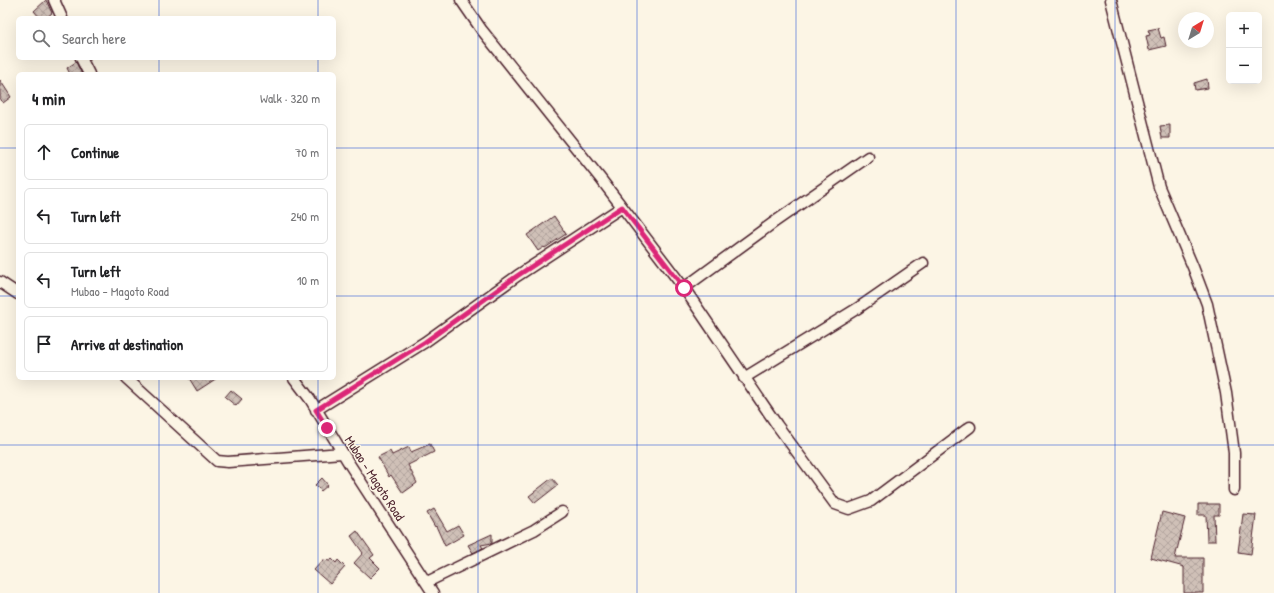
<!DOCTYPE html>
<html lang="en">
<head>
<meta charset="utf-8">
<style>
  body { margin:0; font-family:"Patrick Hand",sans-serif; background:#f6f6f6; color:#202124 }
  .controls { position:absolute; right:12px; top:12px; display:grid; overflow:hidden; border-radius:6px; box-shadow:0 4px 16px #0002 }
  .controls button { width:36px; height:36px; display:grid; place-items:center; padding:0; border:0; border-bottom:1px solid #e0e0e0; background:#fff; color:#202124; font:20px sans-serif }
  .compass { position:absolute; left:1178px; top:12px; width:36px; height:36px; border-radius:50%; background:#fff; box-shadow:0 4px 16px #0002; rotate:38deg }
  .stop { position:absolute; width:12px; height:12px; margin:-9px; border:3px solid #db2777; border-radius:50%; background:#fff }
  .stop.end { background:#db2777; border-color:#fff; box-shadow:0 1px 4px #0008 }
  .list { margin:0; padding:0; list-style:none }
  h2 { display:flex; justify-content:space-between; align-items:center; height:52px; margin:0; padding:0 16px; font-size:17px }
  h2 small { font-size:13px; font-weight:400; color:#757577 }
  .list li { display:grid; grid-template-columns:26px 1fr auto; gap:12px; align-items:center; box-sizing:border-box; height:56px; margin:0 8px 8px; padding:0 8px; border:1px solid #e0e0e0; border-radius:6px }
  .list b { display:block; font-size:15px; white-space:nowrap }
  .list p { margin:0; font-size:13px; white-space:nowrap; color:#757577 }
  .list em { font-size:13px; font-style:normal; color:#757577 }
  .icon { flex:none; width:22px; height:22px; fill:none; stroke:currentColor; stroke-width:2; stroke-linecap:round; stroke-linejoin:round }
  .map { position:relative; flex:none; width:1274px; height:593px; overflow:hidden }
  .search { position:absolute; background:#fff; box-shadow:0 4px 16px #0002; left:16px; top:16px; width:320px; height:44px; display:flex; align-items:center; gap:10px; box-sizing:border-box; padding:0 14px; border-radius:6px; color:#757577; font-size:15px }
  .panel { position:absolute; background:#fff; box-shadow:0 4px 16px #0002; left:16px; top:72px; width:320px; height:308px; border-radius:6px }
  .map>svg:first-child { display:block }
  .building { fill:url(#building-cross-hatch); stroke:#4a1f2b }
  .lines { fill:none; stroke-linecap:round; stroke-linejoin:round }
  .minor-casing { stroke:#4a1f2b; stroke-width:13 }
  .minor { stroke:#fcf5e5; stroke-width:10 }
  .route { stroke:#db2777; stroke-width:5 }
  .grid { fill:none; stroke:#1d4ed8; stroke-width:1; stroke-opacity:0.55 }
  .labels { text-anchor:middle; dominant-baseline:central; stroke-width:3; stroke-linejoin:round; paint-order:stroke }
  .street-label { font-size:13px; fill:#4a1f2b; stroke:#fcf5e5 }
</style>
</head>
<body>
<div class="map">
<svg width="1274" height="593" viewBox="0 0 1274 593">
  <defs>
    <pattern id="building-cross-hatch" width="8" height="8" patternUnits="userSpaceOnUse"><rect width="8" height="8" fill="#cfc0b7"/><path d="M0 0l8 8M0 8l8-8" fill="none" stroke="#b3a59e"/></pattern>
  </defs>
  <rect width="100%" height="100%" fill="#fcf5e5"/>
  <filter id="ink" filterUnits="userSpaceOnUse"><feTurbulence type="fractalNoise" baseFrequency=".025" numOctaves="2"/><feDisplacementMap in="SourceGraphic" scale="8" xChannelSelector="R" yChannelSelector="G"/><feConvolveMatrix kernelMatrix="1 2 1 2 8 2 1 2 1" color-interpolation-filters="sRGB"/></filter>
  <g filter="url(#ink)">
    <path class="building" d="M 46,0 L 52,13 L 46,18 L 40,18 L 34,11 Z
      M 1158,28 L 1161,38 L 1164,37 L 1166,46 L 1149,50 L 1146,36 L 1150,35 L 1148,30 Z
      M 76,62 L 82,74 L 70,74 L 67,68 Z
      M 1207,79 L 1208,88 L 1195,90 L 1194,83 Z
      M 0,80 L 11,97 L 3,103 L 0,98 Z
      M 1170,125 L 1170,138 L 1162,138 L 1160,126 Z
      M 554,216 L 566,234 L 545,248 L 544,247 L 538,251 L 527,235 Z
      M 189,378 L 217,378 L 197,391 Z
      M 231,390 L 242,399 L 236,406 L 225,397 Z
      M 430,444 L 434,452 L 408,465 L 417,483 L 403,493 L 391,475 L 389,477 L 378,457 L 390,451 L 392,455 L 409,447 L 411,452 Z
      M 322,478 L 328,485 L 321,491 L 315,485 Z
      M 552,478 L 558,485 L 535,503 L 529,496 Z
      M 1198,504 L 1219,504 L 1219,515 L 1214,515 L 1215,541 L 1207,541 L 1206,515 L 1198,515 Z
      M 434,509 L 447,531 L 458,525 L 464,535 L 445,546 L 436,526 L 435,527 L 427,513 Z
      M 1162,512 L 1185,518 L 1175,558 L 1203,558 L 1203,593 L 1184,593 L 1184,567 L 1151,558 Z
      M 1243,514 L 1256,515 L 1251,554 L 1238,552 Z
      M 357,531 L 374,555 L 370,558 L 380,568 L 370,578 L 354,563 L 363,553 L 351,536 Z
      M 492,534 L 492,543 L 481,545 L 483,548 L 473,553 L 468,545 Z
      M 332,559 L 336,563 L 338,560 L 345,567 L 330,584 L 314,570 L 323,560 L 330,561 Z"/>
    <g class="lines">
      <defs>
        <path id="minor" d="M 54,0 L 62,18
          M 461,0 L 481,29 L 600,178 L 684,288 L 777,425 L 835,504 L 849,509 L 871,501 L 970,427
          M 1111,0 L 1159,187 L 1193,267 L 1207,304 L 1226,393 L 1234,453 L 1234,490
          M 81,58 L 89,74
          M 0,282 L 18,294
          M 684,288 L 773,223 L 868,157
          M 126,378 L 217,461 L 228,462 L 342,453
          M 294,378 L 310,399 L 350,465 L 433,593
          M 744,378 L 858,308 L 923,263
          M 316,410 L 425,342 L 517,276 L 622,207
          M 427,582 L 534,530 L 562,512"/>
      </defs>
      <use href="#minor" class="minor-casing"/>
      <use href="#minor" class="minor"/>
    </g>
  </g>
  <g class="lines" filter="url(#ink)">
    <path class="route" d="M 327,428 L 316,410 L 425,342 L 517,276 L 622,207 L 684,288"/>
  </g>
  <path class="grid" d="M 159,0 L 159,18M 318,0 L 318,18M 478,0 L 478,593M 637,0 L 637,593M 796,0 L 796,593M 956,0 L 956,593M 1115,0 L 1115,593M 159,58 L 159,74M 318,58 L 318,74M 0,148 L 18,148M 334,148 L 1274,148M 0,296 L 18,296M 334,296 L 1274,296M 159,378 L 159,593M 318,378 L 318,593M 0,445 L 1274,445"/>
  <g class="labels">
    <g class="street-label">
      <text transform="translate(375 478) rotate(57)">Mubao - Magoto Road</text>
    </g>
  </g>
</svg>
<div class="controls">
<button>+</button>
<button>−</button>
</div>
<svg class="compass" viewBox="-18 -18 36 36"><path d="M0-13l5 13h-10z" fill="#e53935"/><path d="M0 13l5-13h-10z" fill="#757577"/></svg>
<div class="stop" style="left:684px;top:288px"></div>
<div class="stop end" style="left:327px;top:428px"></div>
<div class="search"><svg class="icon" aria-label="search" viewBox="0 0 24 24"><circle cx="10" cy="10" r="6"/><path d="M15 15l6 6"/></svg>Search here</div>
<section class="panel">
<h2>4 min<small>Walk · 320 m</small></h2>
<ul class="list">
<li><svg class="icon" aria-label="ahead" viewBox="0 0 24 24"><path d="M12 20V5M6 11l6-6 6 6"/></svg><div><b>Continue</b></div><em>70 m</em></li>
<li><svg class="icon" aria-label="left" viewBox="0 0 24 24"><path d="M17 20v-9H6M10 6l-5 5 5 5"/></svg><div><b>Turn left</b></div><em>240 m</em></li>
<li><svg class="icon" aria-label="left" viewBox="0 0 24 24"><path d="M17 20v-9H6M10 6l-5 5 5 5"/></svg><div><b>Turn left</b><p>Mubao - Magoto Road</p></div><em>10 m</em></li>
<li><svg class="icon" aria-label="arrive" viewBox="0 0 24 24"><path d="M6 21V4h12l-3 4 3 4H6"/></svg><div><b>Arrive at destination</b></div></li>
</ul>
</section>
</div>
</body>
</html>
